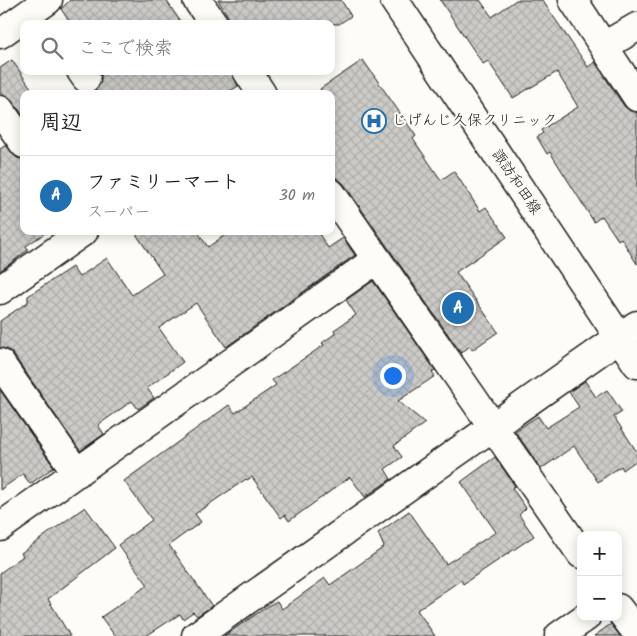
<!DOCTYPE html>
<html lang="ja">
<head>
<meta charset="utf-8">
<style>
  body { margin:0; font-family:Kalam,"Klee One",sans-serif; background:#f6f6f6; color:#222 }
  .controls { position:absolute; right:15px; bottom:15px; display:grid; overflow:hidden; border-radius:10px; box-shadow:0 2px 12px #0003 }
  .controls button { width:45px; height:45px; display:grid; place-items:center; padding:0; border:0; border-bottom:1px solid #e0e0e0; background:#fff; color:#222; font:25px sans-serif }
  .you { position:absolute; left:392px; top:375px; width:18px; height:18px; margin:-12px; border:4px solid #fff; border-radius:50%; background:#1a73e8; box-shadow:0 0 0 8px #1a73e833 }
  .badge { display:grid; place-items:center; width:32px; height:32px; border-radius:50%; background:#1f6fb2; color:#fff; font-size:16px; font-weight:700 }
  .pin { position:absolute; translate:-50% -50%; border:2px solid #fff; box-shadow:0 1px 5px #0006 }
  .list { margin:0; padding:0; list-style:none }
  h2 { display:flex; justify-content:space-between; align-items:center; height:65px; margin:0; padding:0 20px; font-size:21px }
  h2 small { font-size:16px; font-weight:400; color:#767676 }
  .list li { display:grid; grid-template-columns:32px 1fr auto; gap:15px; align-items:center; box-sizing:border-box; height:80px; padding:0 20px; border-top:1px solid #e0e0e0 }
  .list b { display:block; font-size:19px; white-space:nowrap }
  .list p { margin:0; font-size:16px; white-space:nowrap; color:#767676 }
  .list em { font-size:16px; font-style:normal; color:#767676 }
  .icon { flex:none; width:28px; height:28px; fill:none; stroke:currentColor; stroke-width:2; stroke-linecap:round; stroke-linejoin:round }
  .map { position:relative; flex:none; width:637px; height:636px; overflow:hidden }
  .search { position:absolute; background:#fff; box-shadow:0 2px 12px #0003; left:20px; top:20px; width:315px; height:55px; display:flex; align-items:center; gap:12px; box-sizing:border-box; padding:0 18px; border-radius:10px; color:#767676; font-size:19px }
  .panel { position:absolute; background:#fff; box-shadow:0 2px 12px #0003; left:20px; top:90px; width:315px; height:145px; border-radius:10px }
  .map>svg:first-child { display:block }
  .building { fill:url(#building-cross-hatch); stroke:#1c1c1c }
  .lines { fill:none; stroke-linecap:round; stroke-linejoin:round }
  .minor-casing { stroke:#1c1c1c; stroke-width:31 }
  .minor { stroke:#fdfcf7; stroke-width:28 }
  .labels { text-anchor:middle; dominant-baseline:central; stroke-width:4; stroke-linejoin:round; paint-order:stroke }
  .poi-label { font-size:15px; fill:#1c1c1c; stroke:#fdfcf7; text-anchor:start }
  .street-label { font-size:15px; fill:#1c1c1c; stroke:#fdfcf7 }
</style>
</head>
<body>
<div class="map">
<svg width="637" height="636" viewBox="0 0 637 636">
  <defs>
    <pattern id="building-cross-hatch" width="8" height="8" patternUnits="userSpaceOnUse" patternTransform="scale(1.25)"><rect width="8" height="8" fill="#cccbc8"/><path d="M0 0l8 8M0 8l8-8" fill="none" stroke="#afaeab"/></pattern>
  </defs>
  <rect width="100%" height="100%" fill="#fdfcf7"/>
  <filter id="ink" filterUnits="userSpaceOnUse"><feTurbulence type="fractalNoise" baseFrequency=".02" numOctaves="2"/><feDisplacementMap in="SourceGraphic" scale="10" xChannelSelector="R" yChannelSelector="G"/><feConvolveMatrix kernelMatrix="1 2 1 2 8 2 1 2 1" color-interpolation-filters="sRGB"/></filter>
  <g filter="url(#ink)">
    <path class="building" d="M 70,0 L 166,0 L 182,24 L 71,24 L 61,9 Z
      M 218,0 L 341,0 L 351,16 L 339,24 L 233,24 Z
      M 440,0 L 480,0 L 492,17 L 516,0 L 542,0 L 588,67 L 595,62 L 624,106 L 630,111 L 637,112 L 637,264 L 621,238 L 618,240 L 602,216 L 594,222 L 550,152 L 547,154 L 537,137 L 543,133 L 541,130 L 578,107 L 557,72 L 513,98 L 488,61 L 483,64 Z
      M 12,60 L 35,94 L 24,94 L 24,117 L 12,101 L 0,93 L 0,68 Z
      M 363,60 L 416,136 L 413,139 L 441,180 L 454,171 L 480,211 L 486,207 L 507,237 L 456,272 L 498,332 L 472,350 L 470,346 L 461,353 L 344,184 L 331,174 L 331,94 L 324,94 L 320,89 Z
      M 107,71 L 231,71 L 238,86 L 226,94 L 75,94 L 79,91 L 87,94 L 95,91 L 100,84 L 101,75 Z
      M 6,145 L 17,158 L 24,159 L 24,231 L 48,231 L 26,246 L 28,250 L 0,271 L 0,149 Z
      M 134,231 L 197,231 L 208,247 L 231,231 L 317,231 L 328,248 L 343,238 L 355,255 L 226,347 L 196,303 L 159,328 L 183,362 L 147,388 L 154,398 L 138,409 L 132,401 L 98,425 L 104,434 L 80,451 L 13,354 L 7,349 L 0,348 L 0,321 L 28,302 L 28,296 L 72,267 L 79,277 L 107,258 L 132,295 L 163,274 Z
      M 373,281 L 435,370 L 432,372 L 435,376 L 398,401 L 425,423 L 394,446 L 402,457 L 385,469 L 391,479 L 365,497 L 350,477 L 289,521 L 285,515 L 281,518 L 252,477 L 247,480 L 246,479 L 195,514 L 201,522 L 169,545 L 212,606 L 197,616 L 193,612 L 183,619 L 180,614 L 146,636 L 115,636 L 101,617 L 148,585 L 118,545 L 152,520 L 124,481 L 229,405 L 235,413 L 276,385 L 272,380 L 324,345 L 322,343 L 336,333 L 334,330 L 356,315 L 346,300 Z
      M 585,381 L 596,397 L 607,390 L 622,412 L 614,417 L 637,452 L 637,460 L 623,470 L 621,466 L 598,482 L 574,446 L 541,469 L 515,431 L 538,416 L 546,428 L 579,407 L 569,392 Z
      M 0,390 L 54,467 L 30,484 L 23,474 L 0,490 Z
      M 495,457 L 515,486 L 512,488 L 526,508 L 519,515 L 534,536 L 463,584 L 461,580 L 417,610 L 435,636 L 224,636 L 268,606 L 277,601 L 282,609 L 325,578 L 330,585 L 384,547 L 378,533 L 409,511 L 446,564 L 496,532 L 461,482 Z
      M 85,507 L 115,548 L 48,599 L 70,636 L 0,636 L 0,573 L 23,556 L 21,553 Z
      M 611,624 L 620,636 L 594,636 Z"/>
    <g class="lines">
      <defs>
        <path id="minor" d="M 197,0 L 214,24
          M 394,0 L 637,364
          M 573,0 L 637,97
          M 0,34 L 48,0
          M 604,46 L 637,27
          M 81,71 L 86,78
          M 247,71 L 262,94
          M 0,110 L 24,144
          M 331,193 L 581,554
          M 0,290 L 84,231
          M 0,363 L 77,473
          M 0,527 L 377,259
          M 618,608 L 637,633
          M 196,636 L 637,325
          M 559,636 L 586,617"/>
      </defs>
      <use href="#minor" class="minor-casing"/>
      <use href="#minor" class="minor"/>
    </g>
  </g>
  <defs>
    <symbol id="hospital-ring" viewBox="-11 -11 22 22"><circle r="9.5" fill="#fdfcf7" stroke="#1f6fb2" stroke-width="1.5"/><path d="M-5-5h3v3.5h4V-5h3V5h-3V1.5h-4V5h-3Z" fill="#1f6fb2"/></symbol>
  </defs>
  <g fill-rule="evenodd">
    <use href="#hospital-ring" x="360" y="107" width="28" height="28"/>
  </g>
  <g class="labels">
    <g class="poi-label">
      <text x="392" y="121">じげんじ久保クリニック</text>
    </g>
    <g class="street-label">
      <text transform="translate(516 182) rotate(56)">諏訪和田線</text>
    </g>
  </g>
</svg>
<div class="controls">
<button>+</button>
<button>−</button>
</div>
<div class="you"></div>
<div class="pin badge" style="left:458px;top:308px">A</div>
<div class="search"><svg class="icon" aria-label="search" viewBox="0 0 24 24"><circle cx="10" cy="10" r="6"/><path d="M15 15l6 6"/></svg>ここで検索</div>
<section class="panel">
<h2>周辺<small></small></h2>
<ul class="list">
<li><span class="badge">A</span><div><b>ファミリーマート</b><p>スーパー</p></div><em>30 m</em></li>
</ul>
</section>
</div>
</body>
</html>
